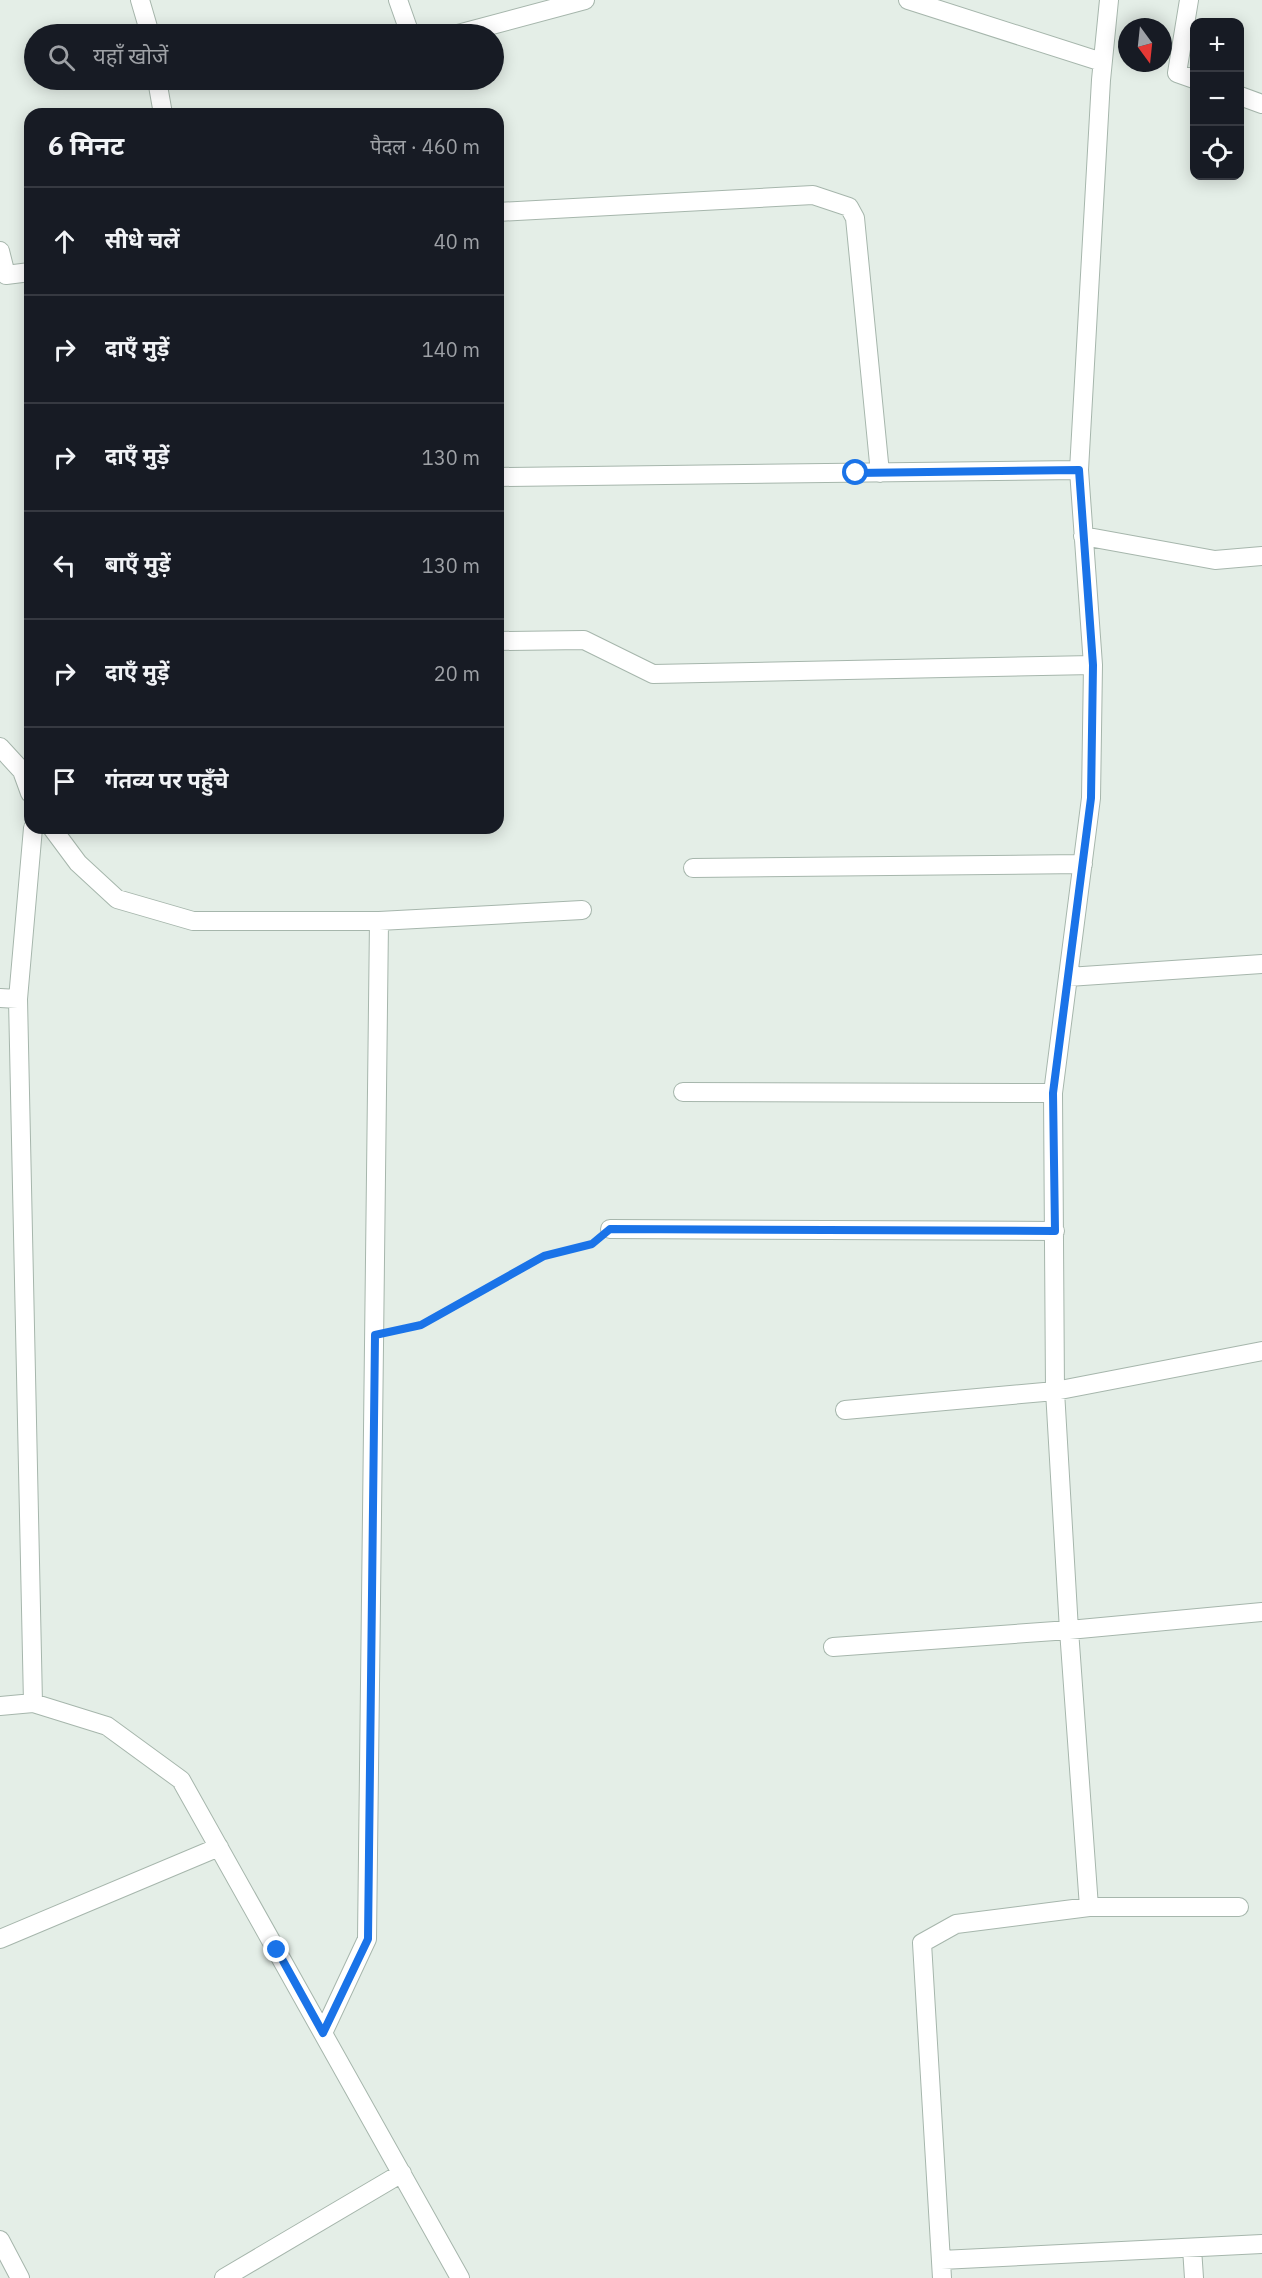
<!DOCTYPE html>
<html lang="hi">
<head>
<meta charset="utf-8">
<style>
  body { margin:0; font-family:"IBM Plex Sans","Noto Sans Devanagari",sans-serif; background:#20242c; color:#f1f3f6 }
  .controls { position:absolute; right:18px; top:18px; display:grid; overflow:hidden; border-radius:12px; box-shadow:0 3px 15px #0003 }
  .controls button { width:54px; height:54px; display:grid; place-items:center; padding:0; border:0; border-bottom:2px solid #363941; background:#171b24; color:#f1f3f6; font:30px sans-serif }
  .compass { position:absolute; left:1118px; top:18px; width:54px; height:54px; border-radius:50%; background:#171b24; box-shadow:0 3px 15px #0003; rotate:165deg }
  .stop { position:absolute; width:18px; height:18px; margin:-14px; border:4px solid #1a73e8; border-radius:50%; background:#fff }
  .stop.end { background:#1a73e8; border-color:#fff; box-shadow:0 2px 6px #0008 }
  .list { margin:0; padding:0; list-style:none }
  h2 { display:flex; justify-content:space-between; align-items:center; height:78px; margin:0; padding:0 24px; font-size:26px }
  h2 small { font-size:20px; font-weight:400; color:#9ea1a6 }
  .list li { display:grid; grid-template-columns:39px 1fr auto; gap:18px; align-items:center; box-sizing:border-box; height:108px; padding:0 24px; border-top:2px solid #363941 }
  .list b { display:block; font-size:22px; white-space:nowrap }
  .list em { font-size:20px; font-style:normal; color:#9ea1a6 }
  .icon { flex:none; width:33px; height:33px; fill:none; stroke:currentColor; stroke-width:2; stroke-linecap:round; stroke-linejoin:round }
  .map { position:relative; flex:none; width:1262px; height:2278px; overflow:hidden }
  .search { position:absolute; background:#171b24; box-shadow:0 3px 15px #0003; left:24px; top:24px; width:480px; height:66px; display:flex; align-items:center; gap:15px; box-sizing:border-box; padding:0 21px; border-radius:33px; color:#9ea1a6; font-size:22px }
  .panel { position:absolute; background:#171b24; box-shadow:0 3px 15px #0003; left:24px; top:108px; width:480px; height:726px; border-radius:18px }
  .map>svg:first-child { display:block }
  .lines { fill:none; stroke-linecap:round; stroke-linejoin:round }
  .minor-casing { stroke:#a6b6ac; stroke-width:20 }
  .path { stroke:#84b197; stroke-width:4; stroke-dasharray:3 4.5; stroke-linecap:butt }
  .minor { stroke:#fff; stroke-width:18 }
  .route { stroke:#1a73e8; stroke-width:8 }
</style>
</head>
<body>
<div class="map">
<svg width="1262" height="2278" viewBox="0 0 1262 2278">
  <rect width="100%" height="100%" fill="#e4eee7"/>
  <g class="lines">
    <defs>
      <path id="minor" d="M 140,0 L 150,34
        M 398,0 L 410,34
        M 908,0 L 1102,62
        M 1109,0 L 1101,80 L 1079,470 L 1093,665 L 1091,798 L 1053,1093 L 1055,1391 L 1262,1351
        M 1189,0 L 1177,73 L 1194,79
        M 458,34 L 585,0
        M 157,80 L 163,114
        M 1240,96 L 1262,104
        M 498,212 L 813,195 L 849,207 L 855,218 L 880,473
        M 0,251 L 6,275 L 30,272
        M 498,477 L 1079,470
        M 1083,536 L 1215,560 L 1262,556
        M 498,641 L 584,640 L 653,674 L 1093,665
        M 0,747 L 22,771 L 30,793
        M 52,828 L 78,863 L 117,899 L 193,921 L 379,921
        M 693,868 L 1083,864
        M 1068,977 L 1262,964
        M 0,998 L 18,999 L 33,1703
        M 18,999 L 33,828
        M 683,1092 L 1053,1093
        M 610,1229 L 1055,1231
        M 845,1410 L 1055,1391 L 1069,1630 L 1089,1907
        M 833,1647 L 1069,1630 L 1262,1612
        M 0,1706 L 33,1703 L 107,1726 L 181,1780 L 460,2278
        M 0,1939 L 219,1847
        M 323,2033 L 367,1939 L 379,921 L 582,910
        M 0,2240 L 20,2278
        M 1192,2248 L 1194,2278
        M 941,2260 L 1262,2244
        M 224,2278 L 402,2173
        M 942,2278 L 922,1943 L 956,1924 L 1089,1907 L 1239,1907"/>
    </defs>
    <use href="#minor" class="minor-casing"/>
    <path class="path" d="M 402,1330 L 421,1325 L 544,1256 L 590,1244"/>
    <use href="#minor" class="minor"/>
  </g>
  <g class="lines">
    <path class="route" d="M 277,1950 L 323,2033 L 368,1939 L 375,1335 L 421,1325 L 544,1256 L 592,1244 L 610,1229 L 1055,1231 L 1053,1093 L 1091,798 L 1093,665 L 1079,470 L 856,473"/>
  </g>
</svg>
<div class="controls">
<button>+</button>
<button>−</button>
<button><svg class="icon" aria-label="locate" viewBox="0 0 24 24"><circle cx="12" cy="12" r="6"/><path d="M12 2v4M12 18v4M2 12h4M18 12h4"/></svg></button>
</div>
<svg class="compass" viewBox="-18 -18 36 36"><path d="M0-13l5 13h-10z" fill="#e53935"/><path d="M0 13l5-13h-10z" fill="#9ea1a6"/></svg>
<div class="stop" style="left:856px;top:473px"></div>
<div class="stop end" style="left:277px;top:1950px"></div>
<div class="search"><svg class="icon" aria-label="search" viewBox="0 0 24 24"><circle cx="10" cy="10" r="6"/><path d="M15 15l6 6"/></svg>यहाँ खोजें</div>
<section class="panel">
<h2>6 मिनट<small>पैदल · 460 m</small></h2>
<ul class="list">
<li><svg class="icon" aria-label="ahead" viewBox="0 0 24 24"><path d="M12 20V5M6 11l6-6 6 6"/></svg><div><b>सीधे चलें</b></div><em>40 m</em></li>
<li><svg class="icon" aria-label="right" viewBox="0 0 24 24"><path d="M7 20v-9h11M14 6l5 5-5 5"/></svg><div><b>दाएँ मुड़ें</b></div><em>140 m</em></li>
<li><svg class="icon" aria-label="right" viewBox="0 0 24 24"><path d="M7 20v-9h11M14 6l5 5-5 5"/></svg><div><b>दाएँ मुड़ें</b></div><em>130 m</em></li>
<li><svg class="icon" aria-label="left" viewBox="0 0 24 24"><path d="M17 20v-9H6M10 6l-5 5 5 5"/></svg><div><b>बाएँ मुड़ें</b></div><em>130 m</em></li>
<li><svg class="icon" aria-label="right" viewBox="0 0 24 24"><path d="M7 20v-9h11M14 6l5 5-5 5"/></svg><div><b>दाएँ मुड़ें</b></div><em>20 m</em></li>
<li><svg class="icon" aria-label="arrive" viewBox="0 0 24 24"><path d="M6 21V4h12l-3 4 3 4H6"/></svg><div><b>गंतव्य पर पहुँचे</b></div></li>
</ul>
</section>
</div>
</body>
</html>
